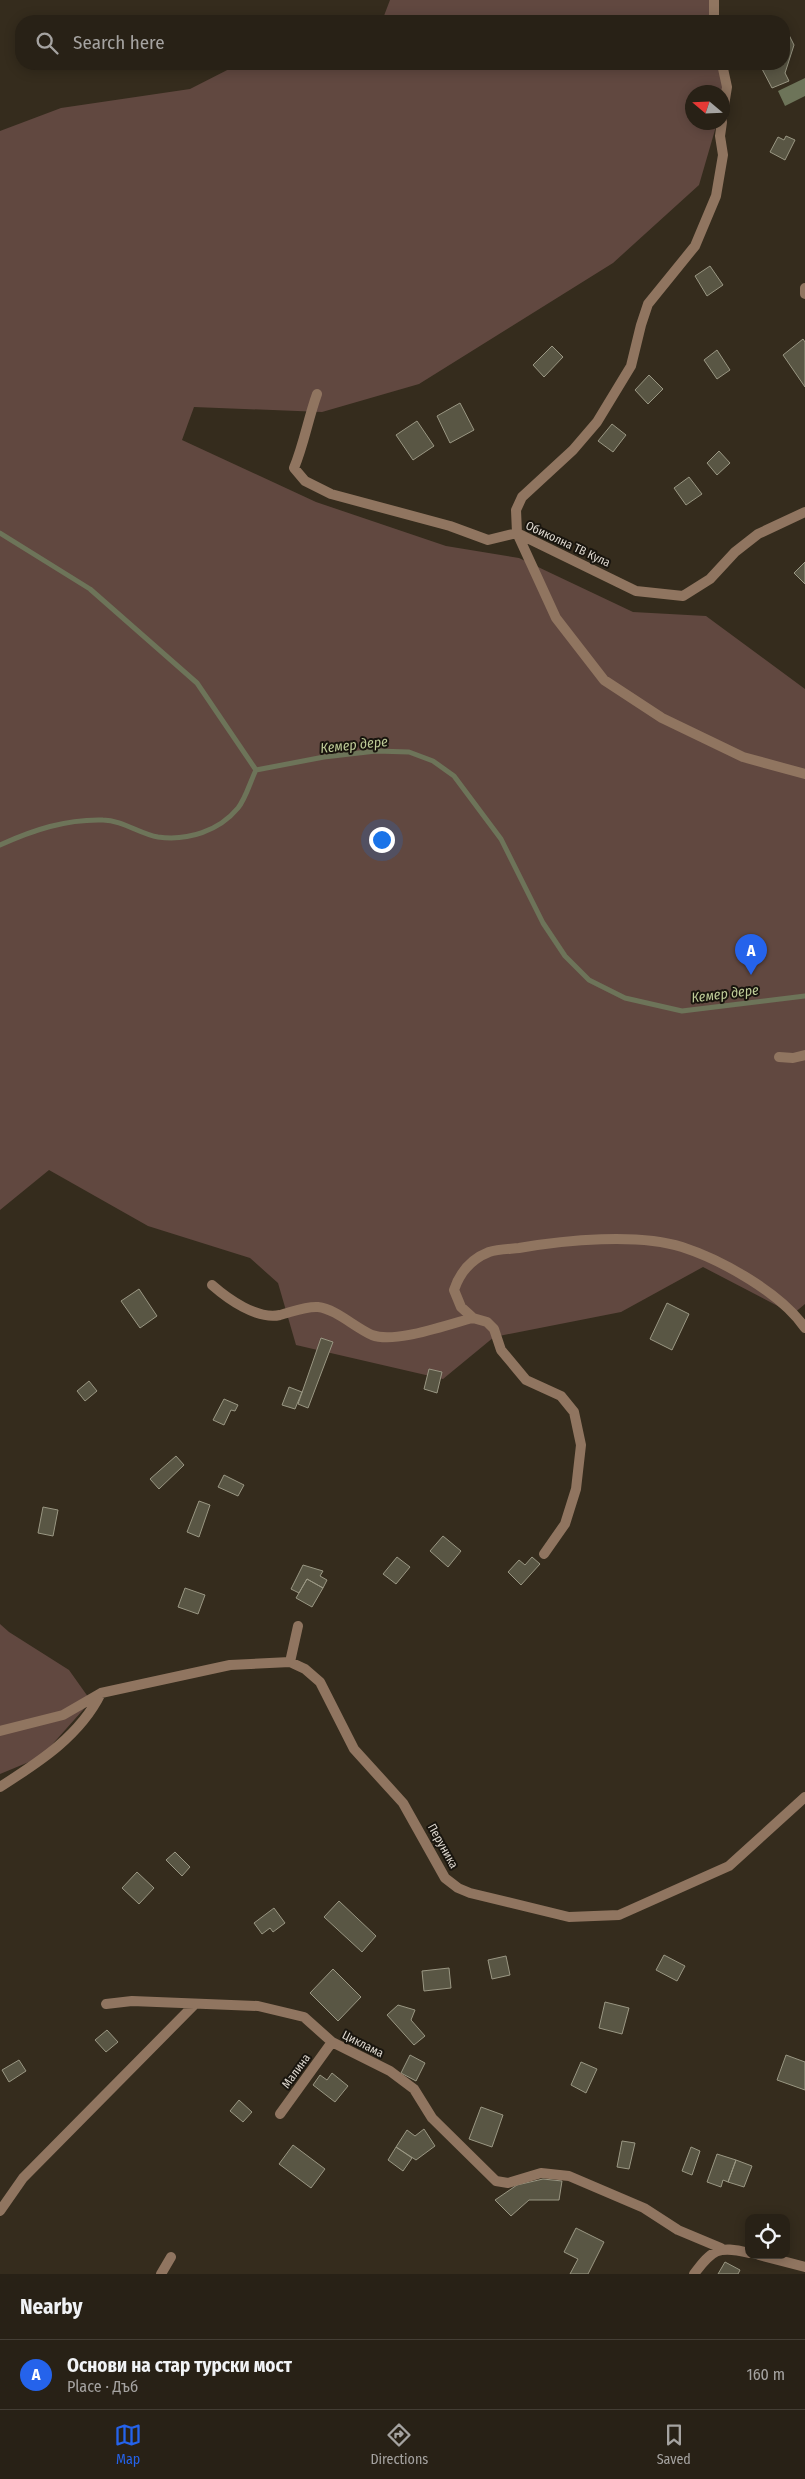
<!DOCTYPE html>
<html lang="en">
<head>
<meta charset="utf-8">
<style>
  body { margin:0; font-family:"Fira Sans Condensed",sans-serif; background:#30291f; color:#f1f3f6 }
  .controls { position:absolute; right:15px; bottom:15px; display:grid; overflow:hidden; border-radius:10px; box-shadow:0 2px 12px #0003 }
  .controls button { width:45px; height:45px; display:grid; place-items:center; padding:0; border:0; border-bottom:1px solid #443e35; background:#282116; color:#f1f3f6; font:25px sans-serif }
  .compass { position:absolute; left:685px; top:85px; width:45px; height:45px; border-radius:50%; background:#282116; box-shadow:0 2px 12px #0003; rotate:289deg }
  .you { position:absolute; left:381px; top:839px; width:18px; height:18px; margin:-12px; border:4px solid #fff; border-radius:50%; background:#1a73e8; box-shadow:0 0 0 8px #1a73e833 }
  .badge { display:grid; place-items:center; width:32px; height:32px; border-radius:50%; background:#2563eb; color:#fff; font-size:16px; font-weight:700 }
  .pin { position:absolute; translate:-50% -41px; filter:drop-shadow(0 1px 2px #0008) }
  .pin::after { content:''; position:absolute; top:26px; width:18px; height:15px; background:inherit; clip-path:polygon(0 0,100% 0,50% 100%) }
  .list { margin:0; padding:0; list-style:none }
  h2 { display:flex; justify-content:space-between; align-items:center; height:65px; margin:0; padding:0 20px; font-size:21px }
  h2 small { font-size:16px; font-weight:400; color:#a5a3a1 }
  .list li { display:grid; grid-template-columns:32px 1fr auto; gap:15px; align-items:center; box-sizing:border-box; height:70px; padding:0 20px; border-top:1px solid #443e35 }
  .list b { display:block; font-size:19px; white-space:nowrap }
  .list p { margin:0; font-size:16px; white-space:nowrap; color:#a5a3a1 }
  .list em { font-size:16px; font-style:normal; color:#a5a3a1 }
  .icon { flex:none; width:28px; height:28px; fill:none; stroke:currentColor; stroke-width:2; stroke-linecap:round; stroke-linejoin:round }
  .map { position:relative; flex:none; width:805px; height:2274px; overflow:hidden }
  .search { position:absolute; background:#282116; box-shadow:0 2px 12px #0003; left:15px; right:15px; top:15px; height:55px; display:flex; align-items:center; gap:12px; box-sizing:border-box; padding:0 18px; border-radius:20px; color:#a5a3a1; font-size:19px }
  .sheet { height:135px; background:#282116 }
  nav { display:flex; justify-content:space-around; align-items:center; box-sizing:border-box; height:70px; border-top:1px solid #443e35; background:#282116; font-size:14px; color:#a5a3a1 }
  nav a { display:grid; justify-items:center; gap:2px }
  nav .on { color:#2563eb }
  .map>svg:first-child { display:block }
  .green { fill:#614840 }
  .water { fill:#6d7459 }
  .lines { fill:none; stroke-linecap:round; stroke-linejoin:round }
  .stream { stroke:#6d7459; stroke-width:5 }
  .building { fill:#595644; stroke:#9a9783 }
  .street { stroke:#907560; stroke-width:10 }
  .labels { text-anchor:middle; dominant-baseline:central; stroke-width:4; stroke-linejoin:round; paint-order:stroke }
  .street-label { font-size:12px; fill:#dfd9d0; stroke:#19150e }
  .water-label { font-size:14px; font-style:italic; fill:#bfcc98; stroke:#19150e }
</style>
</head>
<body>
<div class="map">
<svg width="805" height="2274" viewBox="0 0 805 2274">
  <rect width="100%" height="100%" fill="#352c1d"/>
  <path class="green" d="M 390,0 L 714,0 L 714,21 L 382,21 Z
    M 239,64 L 722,64 L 722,92 L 692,92 L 692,122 L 717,123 L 699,185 L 613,263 L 419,384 L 322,412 L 194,407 L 182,440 L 316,502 L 446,546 L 519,558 L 633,612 L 706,616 L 805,689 L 805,1304 L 793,1314 L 703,1267 L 621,1312 L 494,1337 L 443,1379 L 296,1345 L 278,1283 L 250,1258 L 148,1226 L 49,1170 L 0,1210 L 0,131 L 61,108 L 190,89 Z
    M 0,1624 L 9,1632 L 69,1670 L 91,1701 L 41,1757 L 0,1774 Z"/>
  <path class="water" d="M 805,78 L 805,96 L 785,106 L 778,91 Z"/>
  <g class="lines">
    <path class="stream" d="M 0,533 L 90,589 L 197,683 L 256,770 L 324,757 L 376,751 L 409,752 L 433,761 L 454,776 L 501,839 L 543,923 L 565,956 L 589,980 L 625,998 L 682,1011 L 805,996
      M 0,845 C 33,830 66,819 103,820 C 122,820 140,834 158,837 C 188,841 219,831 238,808 C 246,798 250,782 256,770"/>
  </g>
  <path class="building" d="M 787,31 L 794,45 L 785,73 L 789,81 L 772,88 L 761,67 L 763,64 L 784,64 L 784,32 Z
    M 786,136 L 795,140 L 785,160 L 770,152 L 778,137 L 784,140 Z
    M 710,266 L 723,285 L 707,296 L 695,276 Z
    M 803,339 L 805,342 L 805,387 L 783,355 Z
    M 552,346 L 563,357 L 544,377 L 533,365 Z
    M 717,350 L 730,370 L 717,379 L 704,360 Z
    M 649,375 L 663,389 L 648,404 L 635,390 Z
    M 460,403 L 474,430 L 450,443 L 437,416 Z
    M 417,421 L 434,446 L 413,460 L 396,435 Z
    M 612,424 L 626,435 L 613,452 L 598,441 Z
    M 719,451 L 730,463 L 717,475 L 707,463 Z
    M 689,477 L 702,494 L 686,505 L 674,488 Z
    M 805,562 L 805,584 L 794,573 Z
    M 139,1289 L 157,1316 L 140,1328 L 121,1301 Z
    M 667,1303 L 689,1314 L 672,1350 L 650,1339 Z
    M 321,1338 L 333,1342 L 308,1408 L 298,1404 Z
    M 429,1369 L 442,1372 L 437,1393 L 424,1389 Z
    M 89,1381 L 97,1391 L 85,1401 L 77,1391 Z
    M 289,1387 L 302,1392 L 295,1409 L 282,1405 Z
    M 224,1399 L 238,1405 L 235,1411 L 231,1410 L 224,1425 L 213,1420 Z
    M 176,1456 L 184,1465 L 159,1489 L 150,1479 Z
    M 224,1475 L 244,1485 L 238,1496 L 218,1487 Z
    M 199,1501 L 210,1505 L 199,1537 L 187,1532 Z
    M 43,1507 L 58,1510 L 53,1536 L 38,1533 Z
    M 443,1536 L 461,1551 L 448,1567 L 430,1551 Z
    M 397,1557 L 410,1567 L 396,1584 L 383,1574 Z
    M 532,1557 L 540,1564 L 521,1585 L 508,1572 L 519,1560 L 525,1565 Z
    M 303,1565 L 323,1571 L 320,1576 L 327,1580 L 323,1588 L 307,1579 L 299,1593 L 291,1589 Z
    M 307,1579 L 323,1588 L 312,1607 L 296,1598 Z
    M 185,1588 L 205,1595 L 198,1614 L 178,1607 Z
    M 175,1852 L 190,1867 L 182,1876 L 166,1860 Z
    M 137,1872 L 154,1888 L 139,1904 L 122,1888 Z
    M 339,1901 L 376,1936 L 362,1952 L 324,1917 Z
    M 274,1908 L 285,1923 L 273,1932 L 270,1928 L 262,1934 L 254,1923 Z
    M 664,1955 L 685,1966 L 677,1981 L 656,1970 Z
    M 506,1956 L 510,1975 L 492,1979 L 488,1960 Z
    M 449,1968 L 451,1988 L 424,1991 L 422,1971 Z
    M 333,1969 L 361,1997 L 338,2021 L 310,1993 Z
    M 605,2002 L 629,2008 L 622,2034 L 599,2028 Z
    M 398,2005 L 415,2010 L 411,2020 L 425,2036 L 414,2045 L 387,2015 Z
    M 107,2030 L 118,2042 L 106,2052 L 95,2040 Z
    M 410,2055 L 425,2063 L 416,2081 L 401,2073 Z
    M 786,2055 L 805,2062 L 805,2090 L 777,2080 Z
    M 19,2060 L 26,2071 L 9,2082 L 2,2070 Z
    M 581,2062 L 597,2069 L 586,2093 L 571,2085 Z
    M 332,2073 L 348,2086 L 335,2102 L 313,2085 L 320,2075 L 327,2080 Z
    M 239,2100 L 252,2112 L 243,2122 L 230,2111 Z
    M 481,2107 L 503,2115 L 492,2147 L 469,2139 Z
    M 424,2129 L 435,2146 L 416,2160 L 396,2147 L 407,2130 L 415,2136 Z
    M 622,2141 L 635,2143 L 629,2169 L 617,2167 Z
    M 293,2145 L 325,2169 L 311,2188 L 279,2164 Z
    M 396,2147 L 412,2158 L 403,2171 L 388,2160 Z
    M 691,2147 L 700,2151 L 692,2175 L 682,2171 Z
    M 717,2154 L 736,2160 L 728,2182 L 723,2180 L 721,2187 L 707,2182 Z
    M 736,2160 L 752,2166 L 744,2187 L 728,2182 Z
    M 543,2179 L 562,2181 L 559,2200 L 529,2200 L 511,2216 L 495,2200 L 517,2185 Z
    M 576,2228 L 604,2242 L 588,2274 L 570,2274 L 578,2259 L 564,2252 Z
    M 725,2262 L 740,2270 L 738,2274 L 718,2274 Z"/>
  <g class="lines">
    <path class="street" d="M 714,21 L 714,0
      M 722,64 L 727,87 L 722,118
      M 722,122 L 720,136 L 723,155 L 716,196 L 695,246 L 648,304 L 641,325 L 631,366 L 597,422 L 573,450 L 522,497 L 516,510 L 517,533 L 556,618 L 604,680 L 662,718 L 743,757 L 805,774
      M 805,288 L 805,294
      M 317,394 C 308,419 304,444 294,468 L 305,481 L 331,494 L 450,526 L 488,540 L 517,533 L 636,591 L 683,596 L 710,579 L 735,552 L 758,534 L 805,512
      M 779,1057 L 793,1058 L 805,1055
      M 212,1285 C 228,1299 257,1320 280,1315 C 292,1312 306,1306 318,1307 C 336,1309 354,1327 372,1335 C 396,1344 448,1324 473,1318
      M 544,1554 L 565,1524 L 576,1489 L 581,1445 L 574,1412 L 561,1396 L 526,1380 L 501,1350 L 494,1329 L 487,1322 L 473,1318 L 461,1307 L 454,1290 C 460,1272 471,1259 489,1252 C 498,1249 510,1249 519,1248 C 565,1240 638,1233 682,1247 C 722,1260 781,1293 805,1328
      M 290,1662 L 298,1626
      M 0,1731 L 63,1715 L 101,1693 L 230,1665 L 290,1662 L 305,1669 L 320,1682 L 354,1749 L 403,1803 L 445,1878 L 458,1888 L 470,1893 L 569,1917 L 619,1915 L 729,1866 L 805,1797
      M 0,1787 C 39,1762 80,1736 101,1693
      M 106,2004 L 132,2001 L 258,2006 L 304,2017 L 332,2042 L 390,2071 L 414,2089 L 432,2118 L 496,2181 L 508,2183 L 541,2173 L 569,2176 L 644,2208 L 678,2230 L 721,2248
      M 280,2114 L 332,2042
      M 0,2211 L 23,2178 L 194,2005
      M 759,2255 L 805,2267
      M 161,2274 L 171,2257
      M 694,2274 C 712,2250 718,2245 749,2253"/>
  </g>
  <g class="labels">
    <g class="street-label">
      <text transform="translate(568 544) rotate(25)">Обиколна ТВ Кула</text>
      <text transform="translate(443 1846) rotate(61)">Перуника</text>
      <text transform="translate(363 2044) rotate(27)">Циклама</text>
      <text transform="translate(296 2071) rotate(-54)">Малина</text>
    </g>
    <g class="water-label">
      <text transform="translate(354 745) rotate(-6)">Кемер дере</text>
      <text transform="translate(725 994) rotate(-7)">Кемер дере</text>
    </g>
  </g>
</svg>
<div class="controls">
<button><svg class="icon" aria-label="locate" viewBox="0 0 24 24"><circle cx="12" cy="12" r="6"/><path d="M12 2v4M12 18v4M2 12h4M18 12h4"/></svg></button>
</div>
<svg class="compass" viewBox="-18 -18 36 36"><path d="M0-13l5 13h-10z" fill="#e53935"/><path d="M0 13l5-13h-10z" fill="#a5a3a1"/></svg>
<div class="you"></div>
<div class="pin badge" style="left:751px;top:975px">A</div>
<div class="search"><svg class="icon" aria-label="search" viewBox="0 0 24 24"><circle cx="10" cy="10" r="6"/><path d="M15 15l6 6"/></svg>Search here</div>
</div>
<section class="sheet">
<h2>Nearby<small></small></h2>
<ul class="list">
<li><span class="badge">A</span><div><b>Основи на стар турски мост</b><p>Place · Дъб</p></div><em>160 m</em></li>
</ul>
</section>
<nav>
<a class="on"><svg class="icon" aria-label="map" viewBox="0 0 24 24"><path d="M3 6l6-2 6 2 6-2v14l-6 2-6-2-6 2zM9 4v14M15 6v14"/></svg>Map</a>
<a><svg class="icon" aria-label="directions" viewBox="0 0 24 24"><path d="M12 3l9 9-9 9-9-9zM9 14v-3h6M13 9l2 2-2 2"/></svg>Directions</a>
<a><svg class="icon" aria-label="saved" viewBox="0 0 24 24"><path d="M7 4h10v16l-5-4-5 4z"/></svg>Saved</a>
</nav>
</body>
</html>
